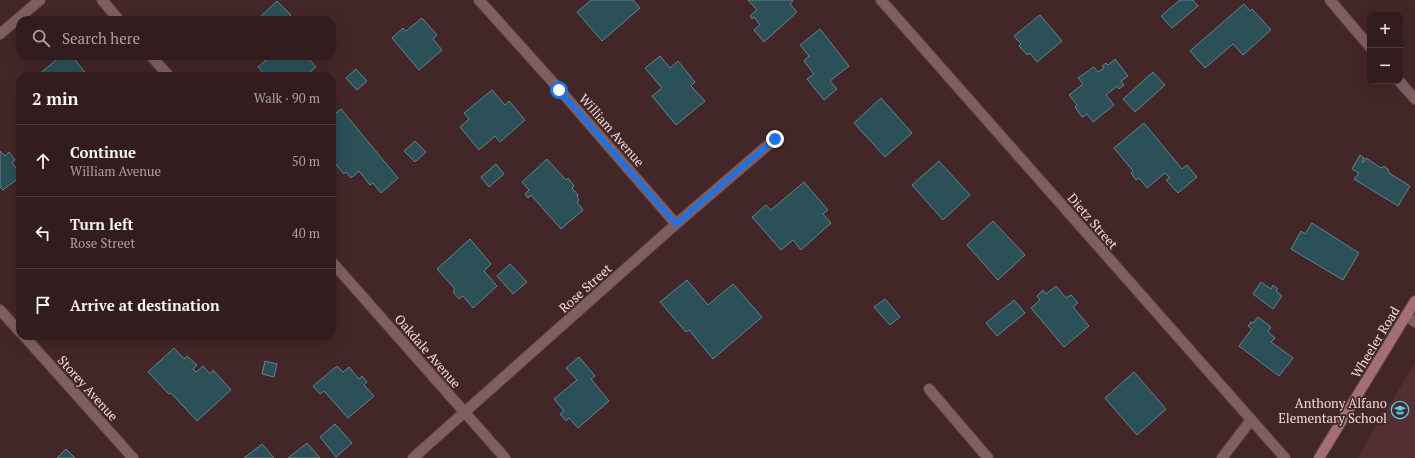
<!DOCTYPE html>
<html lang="en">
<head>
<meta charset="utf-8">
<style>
  body { margin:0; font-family:"PT Serif",serif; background:#3d292b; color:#f1f3f6 }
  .controls { position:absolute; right:12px; top:12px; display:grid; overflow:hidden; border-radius:8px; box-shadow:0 4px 16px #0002 }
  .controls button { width:36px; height:36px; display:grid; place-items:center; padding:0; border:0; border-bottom:1px solid #4d3a3c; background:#321c1e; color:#f1f3f6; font:20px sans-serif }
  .stop { position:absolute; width:12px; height:12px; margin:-9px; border:3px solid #1a73e8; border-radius:50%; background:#fff }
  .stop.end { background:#1a73e8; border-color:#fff; box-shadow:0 1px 4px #0008 }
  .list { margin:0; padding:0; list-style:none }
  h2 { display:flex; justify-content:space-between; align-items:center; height:52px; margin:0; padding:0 16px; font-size:17px }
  h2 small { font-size:13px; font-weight:400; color:#a8a1a4 }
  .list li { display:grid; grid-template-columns:26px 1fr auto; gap:12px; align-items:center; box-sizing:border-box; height:72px; padding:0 16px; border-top:1px solid #4d3a3c }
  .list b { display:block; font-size:15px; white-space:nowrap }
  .list p { margin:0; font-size:13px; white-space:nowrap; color:#a8a1a4 }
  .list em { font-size:13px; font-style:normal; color:#a8a1a4 }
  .icon { flex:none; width:22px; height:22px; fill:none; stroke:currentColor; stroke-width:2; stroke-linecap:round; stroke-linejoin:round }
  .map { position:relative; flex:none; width:1415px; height:458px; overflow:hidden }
  .search { position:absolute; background:#321c1e; box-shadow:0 4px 16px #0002; left:16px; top:16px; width:320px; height:44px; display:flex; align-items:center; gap:10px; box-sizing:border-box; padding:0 14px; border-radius:12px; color:#a8a1a4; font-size:15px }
  .panel { position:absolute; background:#321c1e; box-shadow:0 4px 16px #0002; left:16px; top:72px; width:320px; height:268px; border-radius:12px }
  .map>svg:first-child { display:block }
  .built { fill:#532f33 }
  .building { fill:#2b5058; stroke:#60868e }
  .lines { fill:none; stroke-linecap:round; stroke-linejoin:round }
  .service-casing { stroke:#5b4346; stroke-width:12 }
  .minor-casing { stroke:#5b4346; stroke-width:12 }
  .secondary-casing { stroke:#5b4346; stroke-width:12 }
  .service { stroke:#815f61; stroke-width:10 }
  .minor { stroke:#815f61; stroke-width:10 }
  .secondary { stroke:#a46f73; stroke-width:10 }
  .route { stroke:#1a73e8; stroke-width:5 }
  .labels { text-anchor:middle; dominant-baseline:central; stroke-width:3.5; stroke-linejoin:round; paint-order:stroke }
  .street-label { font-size:13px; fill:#eedbdb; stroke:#432628 }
  .poi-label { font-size:13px; fill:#eedbdb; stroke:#432628; text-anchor:end }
</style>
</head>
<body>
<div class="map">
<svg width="1415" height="458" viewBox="0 0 1415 458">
  <rect width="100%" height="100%" fill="#432628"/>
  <path class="built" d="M 1415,363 L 1415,458 L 1357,458 Z"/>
  <path class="building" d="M 591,0 L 633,0 L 640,8 L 602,41 L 577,12 Z
    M 748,0 L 791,0 L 793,1 L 790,4 L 797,12 L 764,42 L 754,30 L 760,25 L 754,17 L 752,19 L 750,16 L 757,10 Z
    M 1180,0 L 1193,0 L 1198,6 L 1172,28 L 1161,16 Z
    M 277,1 L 291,15 L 286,20 L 259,20 L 258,19 Z
    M 1244,4 L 1250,11 L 1252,9 L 1271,30 L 1243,55 L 1233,44 L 1205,68 L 1190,51 Z
    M 1040,15 L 1062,41 L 1037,62 L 1030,53 L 1027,55 L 1019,46 L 1021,44 L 1014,36 Z
    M 422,18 L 437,35 L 433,39 L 442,50 L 419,70 L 392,38 L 403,28 L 406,31 Z
    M 820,29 L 849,66 L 830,81 L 837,89 L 824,100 L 807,79 L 814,74 L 804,61 L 809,56 L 800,45 Z
    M 61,56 L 72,56 L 88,76 L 37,76 Z
    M 271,56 L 306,56 L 316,67 L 305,76 L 266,76 L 258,67 Z
    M 660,56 L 670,68 L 678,61 L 695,82 L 691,86 L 705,101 L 676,125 L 652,96 L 662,88 L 645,68 Z
    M 1115,59 L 1128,76 L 1121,81 L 1124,85 L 1119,89 L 1117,86 L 1106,95 L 1114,105 L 1093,122 L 1087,114 L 1082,117 L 1075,107 L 1077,105 L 1069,95 L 1083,84 L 1078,78 L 1094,67 L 1098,72 L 1104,68 L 1102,66 L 1106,63 L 1108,65 Z
    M 356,69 L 367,81 L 357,90 L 346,78 Z
    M 1153,72 L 1165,85 L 1135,112 L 1123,99 Z
    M 492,90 L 505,105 L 509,101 L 525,120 L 500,142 L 495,136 L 479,150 L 460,127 L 469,119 L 464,113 Z
    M 881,98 L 912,133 L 885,157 L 854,123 Z
    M 341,109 L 398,178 L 381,193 L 373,183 L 370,185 L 359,171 L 351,178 L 346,172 L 344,174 L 332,160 L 332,116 Z
    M 1144,123 L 1182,169 L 1187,165 L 1197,177 L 1178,193 L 1166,180 L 1170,178 L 1165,173 L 1147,188 L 1139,178 L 1136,180 L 1131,173 L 1133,171 L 1114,148 Z
    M 415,141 L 426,152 L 415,162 L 404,151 Z
    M 0,151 L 5,156 L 9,152 L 15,160 L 12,163 L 20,173 L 20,177 L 3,190 L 0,187 Z
    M 1360,155 L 1364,158 L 1362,162 L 1363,163 L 1366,158 L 1381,168 L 1384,166 L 1388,169 L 1389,173 L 1410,186 L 1398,206 L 1354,179 L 1359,173 L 1352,169 Z
    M 547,159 L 566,180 L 568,178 L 574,186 L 572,188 L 578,195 L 577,197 L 579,200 L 577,202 L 583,210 L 561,229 L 531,195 L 528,198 L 525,194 L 529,190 L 522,182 Z
    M 939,161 L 970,195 L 943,220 L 912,185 Z
    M 496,164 L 504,174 L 489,187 L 481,177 Z
    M 804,182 L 828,210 L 823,214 L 831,223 L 801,250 L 793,240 L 781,250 L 752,217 L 766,205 L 771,210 Z
    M 993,221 L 1025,255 L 998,280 L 967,245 Z
    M 1312,223 L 1359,253 L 1343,280 L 1291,249 L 1301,231 L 1305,234 Z
    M 470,239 L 491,264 L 484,271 L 497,286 L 473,308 L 463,296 L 459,299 L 453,292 L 455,289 L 437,269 Z
    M 510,264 L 527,282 L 513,294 L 497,276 Z
    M 687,280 L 708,305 L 733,284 L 762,317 L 713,359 L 689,330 L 686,332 L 660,302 Z
    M 1261,282 L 1271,289 L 1273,285 L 1278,289 L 1276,291 L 1282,296 L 1273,309 L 1253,294 Z
    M 1056,286 L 1066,298 L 1071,295 L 1078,303 L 1073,307 L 1089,326 L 1064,347 L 1031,308 L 1040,300 L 1037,296 L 1043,290 L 1046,294 Z
    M 885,299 L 900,317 L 890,325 L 874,307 Z
    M 1014,300 L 1025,313 L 997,336 L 986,323 Z
    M 1258,317 L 1271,327 L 1268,332 L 1275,338 L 1271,342 L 1293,358 L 1279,376 L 1239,346 L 1252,329 L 1248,326 L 1251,322 L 1253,323 Z
    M 174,348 L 184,359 L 187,356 L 197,365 L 193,369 L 196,372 L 203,366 L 210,374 L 213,370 L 231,390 L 197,421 L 171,393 L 169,394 L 148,372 Z
    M 579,357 L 595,376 L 591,379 L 609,401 L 578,428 L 569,418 L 566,421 L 560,414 L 564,411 L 554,399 L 577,380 L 566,368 Z
    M 265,361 L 277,364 L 274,377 L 262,374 Z
    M 337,366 L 343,372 L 349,367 L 359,379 L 362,376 L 367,382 L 364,385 L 374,396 L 348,418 L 324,391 L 320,394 L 313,386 Z
    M 1134,372 L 1166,409 L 1137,435 L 1105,398 Z
    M 335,424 L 352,443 L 336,457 L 320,437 Z
    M 307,443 L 320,458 L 288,458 Z
    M 262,444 L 274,458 L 244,458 Z
    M 66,449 L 75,458 L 57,458 Z"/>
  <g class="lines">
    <defs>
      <path id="service" d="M 1406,315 L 1415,322
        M 929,389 L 988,458
        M 1222,458 L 1251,420"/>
      <path id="minor" d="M 102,0 L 119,20
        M 479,0 L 559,89 L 676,224
        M 881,0 L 1285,458
        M 1330,0 L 1370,47
        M 0,34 L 40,0
        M 151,56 L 169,76
        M 1399,81 L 1415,99
        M 332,262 L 505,458
        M 0,310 L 20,332
        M 24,336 L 133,458
        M 413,458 L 676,224 L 775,139"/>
      <path id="secondary" d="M 1319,458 L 1415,301"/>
    </defs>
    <use href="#service" class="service-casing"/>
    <use href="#minor" class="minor-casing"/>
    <use href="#secondary" class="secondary-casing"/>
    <use href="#service" class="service"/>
    <use href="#minor" class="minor"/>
    <use href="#secondary" class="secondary"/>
  </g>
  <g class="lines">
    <path class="route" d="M 559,90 L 676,224 L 775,139"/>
  </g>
  <defs>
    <symbol id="school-ring" viewBox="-11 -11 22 22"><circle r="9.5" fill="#432628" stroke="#55cae0" stroke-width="1.5"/><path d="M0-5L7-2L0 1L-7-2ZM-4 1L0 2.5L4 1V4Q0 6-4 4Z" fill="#55cae0"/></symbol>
  </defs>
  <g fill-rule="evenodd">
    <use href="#school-ring" x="1390" y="400" width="20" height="20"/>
  </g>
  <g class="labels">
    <g class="street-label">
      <text transform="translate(612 130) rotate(49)">William Avenue</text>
      <text transform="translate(1093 221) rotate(49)">Dietz Street</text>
      <text transform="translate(585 288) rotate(-42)">Rose Street</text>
      <text transform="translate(1375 342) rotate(-59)">Wheeler Road</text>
      <text transform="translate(428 351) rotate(49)">Oakdale Avenue</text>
      <text transform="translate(88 388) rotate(48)">Storey Avenue</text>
    </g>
    <g class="poi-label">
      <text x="1387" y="403">Anthony Alfano<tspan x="1387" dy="15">Elementary School</tspan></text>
    </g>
  </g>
</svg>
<div class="controls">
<button>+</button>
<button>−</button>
</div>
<div class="stop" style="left:559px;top:90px"></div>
<div class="stop end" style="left:775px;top:139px"></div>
<div class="search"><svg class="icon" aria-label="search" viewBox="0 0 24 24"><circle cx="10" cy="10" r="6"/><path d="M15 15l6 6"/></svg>Search here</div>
<section class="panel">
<h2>2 min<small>Walk · 90 m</small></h2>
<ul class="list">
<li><svg class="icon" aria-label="ahead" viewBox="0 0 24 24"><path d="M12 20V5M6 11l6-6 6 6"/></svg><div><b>Continue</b><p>William Avenue</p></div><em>50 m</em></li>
<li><svg class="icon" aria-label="left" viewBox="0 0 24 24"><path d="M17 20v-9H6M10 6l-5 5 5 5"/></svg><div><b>Turn left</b><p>Rose Street</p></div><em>40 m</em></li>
<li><svg class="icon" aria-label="arrive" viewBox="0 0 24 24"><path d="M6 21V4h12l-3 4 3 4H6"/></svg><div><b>Arrive at destination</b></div></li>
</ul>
</section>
</div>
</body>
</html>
